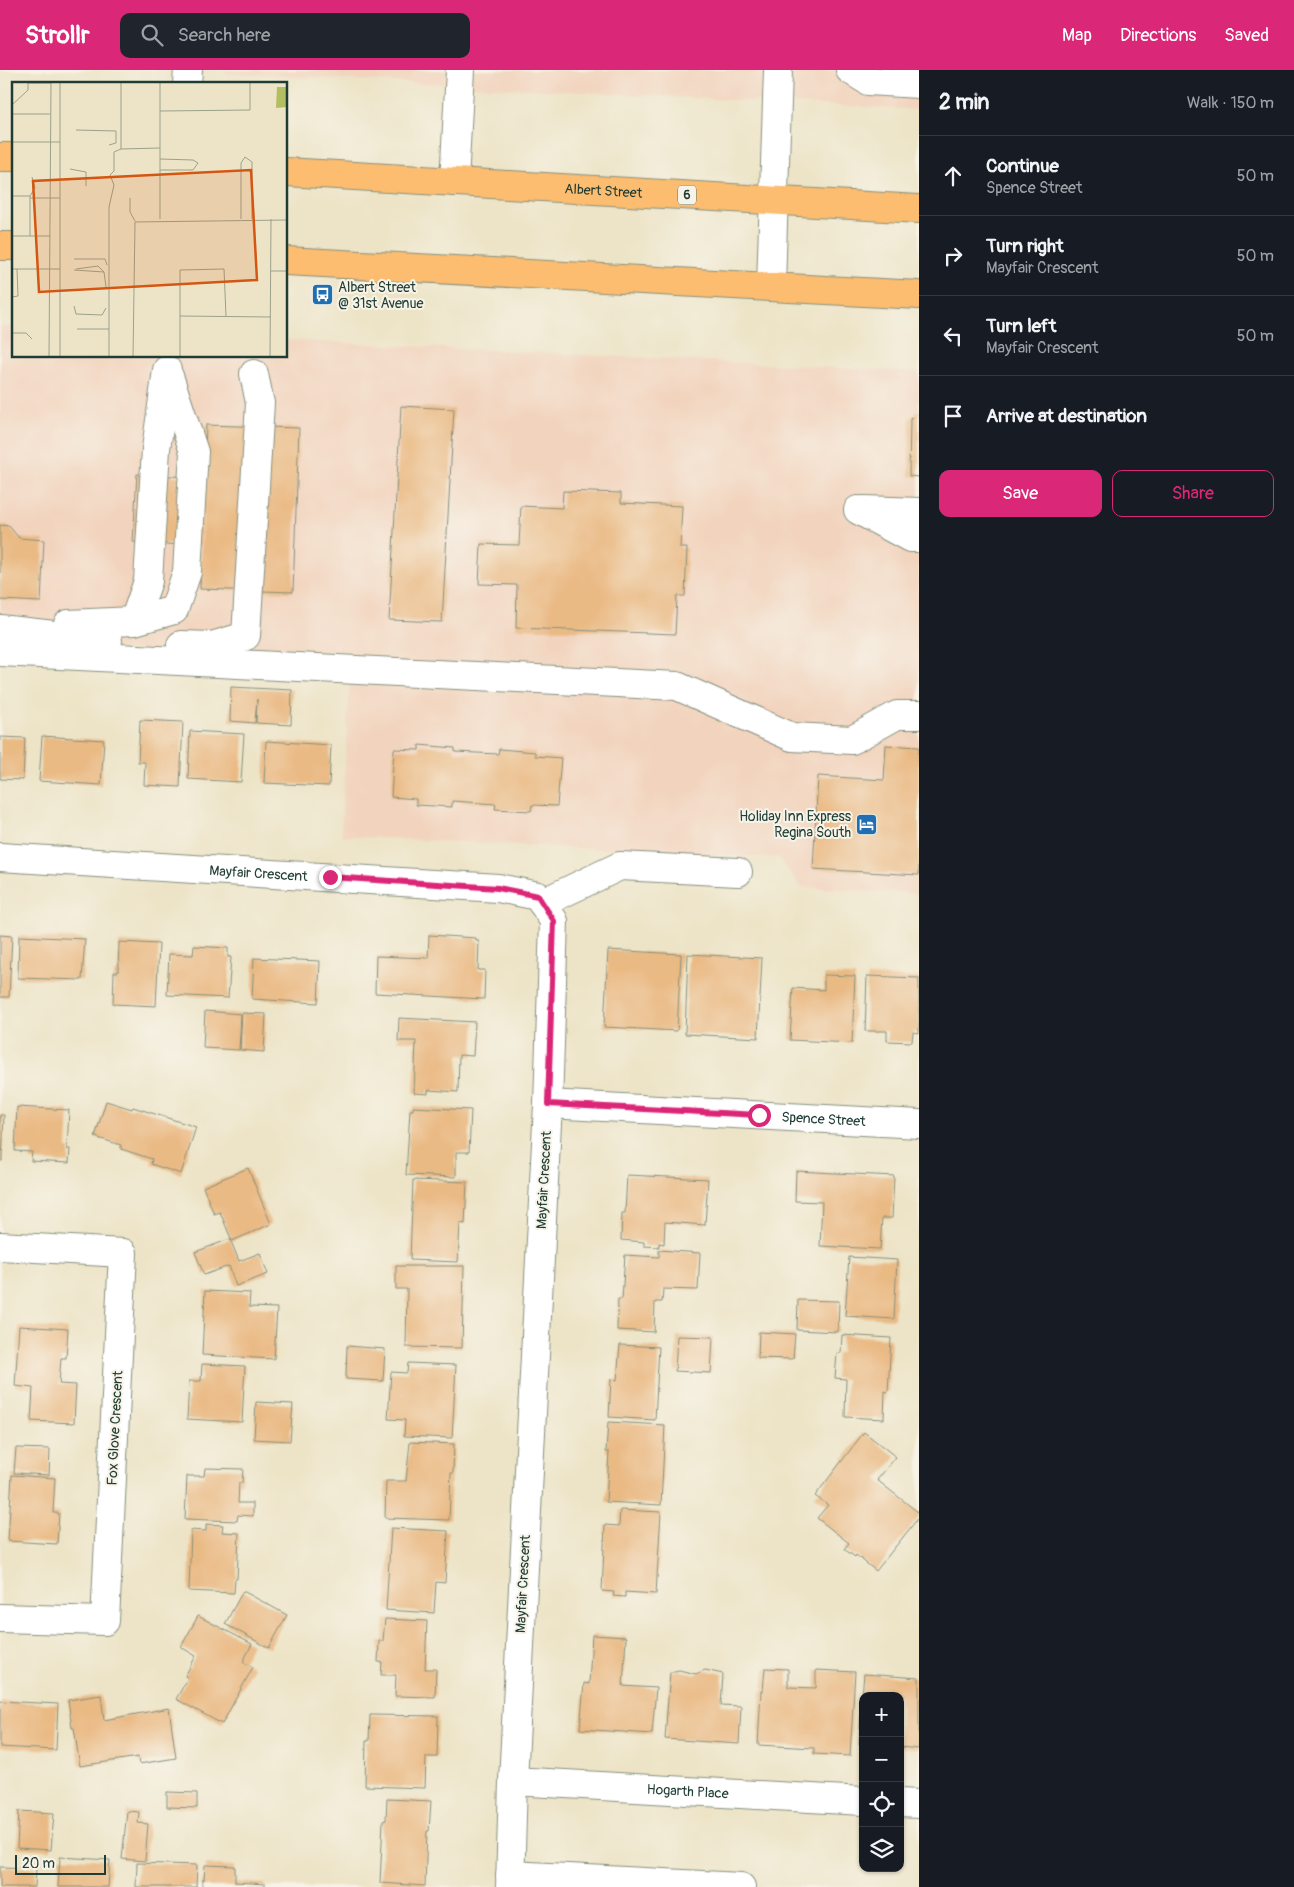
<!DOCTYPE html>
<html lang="en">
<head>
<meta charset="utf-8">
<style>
  body { margin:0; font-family:Pangolin,sans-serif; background:#20242c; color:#f1f3f6 }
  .controls { position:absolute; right:15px; bottom:15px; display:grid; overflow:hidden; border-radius:10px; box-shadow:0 1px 4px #0004 }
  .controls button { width:45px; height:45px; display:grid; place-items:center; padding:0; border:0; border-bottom:1px solid #363941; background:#171b24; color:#f1f3f6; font:25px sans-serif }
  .scale { position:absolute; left:15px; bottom:12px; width:91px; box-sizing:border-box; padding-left:5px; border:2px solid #1f3d34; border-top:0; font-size:14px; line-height:18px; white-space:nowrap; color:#1f3d34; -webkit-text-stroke:4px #f7f3e8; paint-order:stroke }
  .stop { position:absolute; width:15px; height:15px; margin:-11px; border:4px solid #db2777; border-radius:50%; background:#fff }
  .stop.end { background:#db2777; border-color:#fff; box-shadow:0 1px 5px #0008 }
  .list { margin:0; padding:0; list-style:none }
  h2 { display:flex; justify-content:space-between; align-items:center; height:65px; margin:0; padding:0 20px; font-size:21px }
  h2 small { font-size:16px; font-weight:400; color:#9ea1a6 }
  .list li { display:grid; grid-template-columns:32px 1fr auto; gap:15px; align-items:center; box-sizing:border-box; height:80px; padding:0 20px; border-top:1px solid #363941 }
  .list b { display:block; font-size:19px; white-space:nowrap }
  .list p { margin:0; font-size:16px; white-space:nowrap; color:#9ea1a6 }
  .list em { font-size:16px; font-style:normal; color:#9ea1a6 }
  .actions { display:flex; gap:10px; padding:15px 20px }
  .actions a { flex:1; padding:11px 0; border:1px solid #db2777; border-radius:10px; text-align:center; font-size:18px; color:#db2777 }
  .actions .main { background:#db2777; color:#fff }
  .icon { flex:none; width:28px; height:28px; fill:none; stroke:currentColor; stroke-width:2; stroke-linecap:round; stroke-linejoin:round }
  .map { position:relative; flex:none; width:919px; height:1817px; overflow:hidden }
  header { display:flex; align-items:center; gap:30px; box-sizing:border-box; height:70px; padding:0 25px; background:#db2777; color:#fff }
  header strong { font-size:24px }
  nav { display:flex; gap:28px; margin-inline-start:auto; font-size:18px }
  .search { width:350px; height:45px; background:#20242c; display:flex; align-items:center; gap:12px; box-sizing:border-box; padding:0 18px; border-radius:10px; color:#9ea1a6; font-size:19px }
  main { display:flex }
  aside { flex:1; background:#171b24 }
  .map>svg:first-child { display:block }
  .built { fill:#f2d4be }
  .building { fill:#eaba84 }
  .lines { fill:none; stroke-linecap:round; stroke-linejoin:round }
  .minor-casing { stroke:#86907e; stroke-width:30 }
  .major-casing { stroke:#86907e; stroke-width:30 }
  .minor { stroke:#fff; stroke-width:28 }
  .major { stroke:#fcbd6f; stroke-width:28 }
  .route { stroke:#db2777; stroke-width:6 }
  .labels { text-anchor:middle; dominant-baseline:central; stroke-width:4; stroke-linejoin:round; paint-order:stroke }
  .shield { fill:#f7f3e8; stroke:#60746a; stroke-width:1 }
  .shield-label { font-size:12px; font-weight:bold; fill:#1f3d34 }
  .street-label { font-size:14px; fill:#1f3d34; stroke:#f7f3e8 }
  .poi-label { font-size:14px; fill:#1f3d34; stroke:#f7f3e8; text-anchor:start }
  .inset-road { fill:none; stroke:#9ba18c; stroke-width:1 }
  .view { fill:#d45610; fill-opacity:0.15; stroke:#d45610; stroke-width:2.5 }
  .inset-edge { fill:none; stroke:#1f3d34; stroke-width:2.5 }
</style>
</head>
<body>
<header>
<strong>Strollr</strong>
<div class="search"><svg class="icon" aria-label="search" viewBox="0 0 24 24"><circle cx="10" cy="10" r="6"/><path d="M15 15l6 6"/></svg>Search here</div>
<nav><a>Map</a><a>Directions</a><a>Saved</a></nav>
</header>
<main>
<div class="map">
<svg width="919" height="1817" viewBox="0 0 919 1817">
  <rect width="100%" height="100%" fill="#f7f3e8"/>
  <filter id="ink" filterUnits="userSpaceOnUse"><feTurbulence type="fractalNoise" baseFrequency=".02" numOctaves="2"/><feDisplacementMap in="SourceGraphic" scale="10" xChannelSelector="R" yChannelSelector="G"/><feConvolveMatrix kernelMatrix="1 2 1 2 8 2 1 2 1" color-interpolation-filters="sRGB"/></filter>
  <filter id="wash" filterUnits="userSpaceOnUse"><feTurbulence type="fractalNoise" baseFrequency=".0096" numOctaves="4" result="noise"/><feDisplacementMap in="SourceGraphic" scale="20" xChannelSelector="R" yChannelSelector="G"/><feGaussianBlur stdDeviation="1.12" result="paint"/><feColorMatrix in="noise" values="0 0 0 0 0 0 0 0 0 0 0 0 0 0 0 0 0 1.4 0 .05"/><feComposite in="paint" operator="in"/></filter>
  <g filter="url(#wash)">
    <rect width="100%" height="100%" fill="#ede4c7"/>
    <path class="built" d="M 224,0 L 919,0 L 919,40 L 224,3 Z
      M 0,256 L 14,257 L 14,286 L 286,286 L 286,270 L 919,302 L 919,824 L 801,817 L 779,788 L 341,766 L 351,590 L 0,573 Z"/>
    <g id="blocks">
      <path class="building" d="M 401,336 L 454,339 L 442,552 L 389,550 Z
        M 919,340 L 919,407 L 909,406 L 910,349 Z
        M 206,355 L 299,358 L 293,522 L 200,519 Z
        M 137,404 L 204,408 L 200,476 L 133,472 Z
        M 563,421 L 621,423 L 621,433 L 682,436 L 680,478 L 687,478 L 685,526 L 677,526 L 675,564 L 516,558 L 517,515 L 479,514 L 481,474 L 519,475 L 521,436 L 562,438 Z
        M 0,455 L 9,456 L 19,468 L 44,470 L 41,532 L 0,530 Z
        M 231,617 L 292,620 L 291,655 L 256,653 L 257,629 L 255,653 L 230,651 Z
        M 140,650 L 183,652 L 180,717 L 144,715 L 145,692 L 138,692 Z
        M 190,661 L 244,664 L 241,712 L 188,709 Z
        M 42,666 L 104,670 L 101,715 L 39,711 Z
        M 0,667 L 25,668 L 23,710 L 0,709 Z
        M 266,671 L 331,675 L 329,716 L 264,713 Z
        M 419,675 L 455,678 L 455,682 L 498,684 L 499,679 L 535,682 L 535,686 L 561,688 L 557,736 L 532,735 L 531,741 L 495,739 L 496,734 L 452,731 L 452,737 L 416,735 L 416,729 L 391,727 L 394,679 L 419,680 Z
        M 886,675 L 919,677 L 919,805 L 813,799 L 818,706 L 884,710 Z
        M 0,865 L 12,866 L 9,927 L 0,927 Z
        M 429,865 L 476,868 L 476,871 L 479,871 L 478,900 L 485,900 L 484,929 L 375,923 L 376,886 L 428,888 Z
        M 19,866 L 85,869 L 82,910 L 18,908 Z
        M 119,872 L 159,874 L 156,936 L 113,934 L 114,902 L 118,902 Z
        M 194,876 L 228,878 L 228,887 L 231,887 L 228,928 L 167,925 L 169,884 L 193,885 Z
        M 608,880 L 681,884 L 677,961 L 604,957 Z
        M 688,884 L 762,888 L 758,968 L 685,964 Z
        M 254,888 L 320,891 L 318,933 L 252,929 Z
        M 824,905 L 855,906 L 852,973 L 790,970 L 793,918 L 824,920 Z
        M 867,906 L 919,908 L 919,963 L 913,962 L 912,972 L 887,971 L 887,961 L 865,961 Z
        M 205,941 L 241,944 L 239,980 L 203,978 Z
        M 242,943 L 266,944 L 264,982 L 240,980 Z
        M 399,948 L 475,952 L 473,986 L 459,985 L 458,1022 L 428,1020 L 428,1024 L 414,1023 L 416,971 L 398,971 Z
        M 106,1031 L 132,1039 L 133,1037 L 196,1057 L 181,1104 L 151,1094 L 152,1089 L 121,1079 L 121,1075 L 95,1067 Z
        M 17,1037 L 69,1040 L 67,1079 L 70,1079 L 69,1093 L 31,1091 L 32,1082 L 15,1081 Z
        M 413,1037 L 471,1040 L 469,1082 L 456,1082 L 456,1107 L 406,1105 L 410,1040 L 413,1040 Z
        M 0,1045 L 4,1045 L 2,1091 L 0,1091 Z
        M 248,1098 L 271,1154 L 232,1171 L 220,1142 L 214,1144 L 203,1117 Z
        M 796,1101 L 894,1106 L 892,1148 L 882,1148 L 880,1179 L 820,1176 L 822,1132 L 795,1131 Z
        M 627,1105 L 708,1109 L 705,1155 L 665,1152 L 664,1174 L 659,1173 L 659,1177 L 644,1176 L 644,1172 L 621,1170 L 622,1143 L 625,1143 Z
        M 413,1110 L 467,1112 L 465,1154 L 460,1153 L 458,1192 L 410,1190 Z
        M 230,1169 L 239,1191 L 260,1183 L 268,1204 L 236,1216 L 229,1196 L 204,1205 L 195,1182 Z
        M 659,1180 L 700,1183 L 698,1220 L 663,1219 L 662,1232 L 655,1232 L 654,1262 L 617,1260 L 618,1229 L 622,1229 L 625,1185 L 659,1187 Z
        M 849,1187 L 897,1190 L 894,1249 L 845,1246 Z
        M 396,1196 L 464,1196 L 462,1278 L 406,1277 L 407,1219 L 396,1219 Z
        M 205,1221 L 250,1223 L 249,1237 L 277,1238 L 274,1289 L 202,1285 Z
        M 798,1230 L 839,1231 L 838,1262 L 797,1260 Z
        M 19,1256 L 68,1259 L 66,1288 L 61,1288 L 59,1314 L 76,1315 L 74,1353 L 31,1351 L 33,1318 L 15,1316 Z
        M 759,1262 L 795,1264 L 793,1289 L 758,1288 Z
        M 842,1265 L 891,1268 L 888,1322 L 885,1321 L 884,1349 L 845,1347 L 846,1309 L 835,1308 L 837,1283 L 841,1283 Z
        M 677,1266 L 713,1267 L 711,1303 L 675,1301 Z
        M 620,1275 L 659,1277 L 655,1350 L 609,1347 L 611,1309 L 617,1310 Z
        M 347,1276 L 385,1279 L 383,1311 L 346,1309 Z
        M 408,1293 L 456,1295 L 452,1368 L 404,1366 L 405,1350 L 388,1349 L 391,1302 L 407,1303 Z
        M 202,1294 L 245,1296 L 242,1352 L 187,1349 L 189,1311 L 201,1311 Z
        M 256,1332 L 293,1334 L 290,1371 L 254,1369 Z
        M 608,1352 L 665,1355 L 661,1435 L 606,1432 L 609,1382 L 606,1382 Z
        M 864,1362 L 896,1387 L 877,1410 L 919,1443 L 919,1447 L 876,1501 L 856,1485 L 855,1487 L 844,1479 L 849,1473 L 817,1448 L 828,1435 L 815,1426 Z
        M 410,1372 L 454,1374 L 453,1403 L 451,1403 L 449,1450 L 385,1448 L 386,1411 L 406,1411 Z
        M 16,1378 L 50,1379 L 49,1405 L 14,1403 Z
        M 205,1398 L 243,1399 L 242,1413 L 239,1413 L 238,1433 L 253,1433 L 253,1446 L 238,1445 L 237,1451 L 185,1449 L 187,1406 L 204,1406 Z
        M 12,1405 L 55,1408 L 53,1443 L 59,1443 L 57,1474 L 8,1471 Z
        M 620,1440 L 661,1442 L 656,1524 L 625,1522 L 625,1527 L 613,1526 L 614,1522 L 602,1521 L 605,1455 L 619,1456 Z
        M 206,1454 L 223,1455 L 222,1462 L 239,1463 L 237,1509 L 235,1509 L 234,1523 L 189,1521 L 191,1460 L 206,1461 Z
        M 391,1458 L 448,1461 L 445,1513 L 436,1512 L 434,1543 L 386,1540 Z
        M 243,1521 L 287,1545 L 269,1578 L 225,1554 Z
        M 198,1546 L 252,1574 L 243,1592 L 253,1597 L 222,1654 L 176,1629 L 188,1608 L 185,1606 L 196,1586 L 181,1577 Z
        M 385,1549 L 427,1551 L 425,1599 L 436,1599 L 435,1627 L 395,1626 L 396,1605 L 381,1605 L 382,1592 L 378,1592 L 379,1571 L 383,1571 Z
        M 592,1565 L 626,1567 L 623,1616 L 656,1618 L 652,1664 L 580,1659 L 584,1613 L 589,1614 Z
        M 765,1598 L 788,1599 L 788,1617 L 816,1618 L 816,1600 L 855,1602 L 850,1686 L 814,1684 L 814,1678 L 758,1675 L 761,1621 L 763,1621 Z
        M 679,1600 L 696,1604 L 705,1600 L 723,1604 L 721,1635 L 741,1636 L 739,1674 L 665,1669 L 670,1602 Z
        M 864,1604 L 919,1608 L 919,1679 L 900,1677 L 900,1626 L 862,1626 Z
        M 101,1625 L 104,1650 L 169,1638 L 176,1688 L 139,1694 L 138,1687 L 80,1696 L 74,1658 L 72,1658 L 68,1630 Z
        M 0,1631 L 58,1634 L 56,1680 L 0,1677 Z
        M 861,1640 L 863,1640 L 863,1675 L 859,1675 Z
        M 370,1645 L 438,1646 L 437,1687 L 426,1687 L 425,1718 L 365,1716 L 366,1671 L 369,1671 Z
        M 167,1722 L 197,1723 L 197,1738 L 167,1737 Z
        M 387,1729 L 431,1731 L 429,1761 L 427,1761 L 425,1816 L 380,1813 L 383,1751 L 386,1750 Z
        M 19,1741 L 54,1743 L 51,1780 L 17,1778 Z
        M 127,1741 L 139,1742 L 138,1753 L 148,1754 L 145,1791 L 122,1789 Z
        M 60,1787 L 110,1790 L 108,1817 L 58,1817 Z
        M 137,1793 L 197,1795 L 196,1817 L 136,1817 Z
        M 205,1795 L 235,1796 L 235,1812 L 265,1814 L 265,1817 L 202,1817 L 202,1810 L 204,1810 Z
        M 0,1797 L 36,1798 L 35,1817 L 0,1817 Z"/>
    </g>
  </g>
  <g filter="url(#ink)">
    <use href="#blocks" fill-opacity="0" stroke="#86907e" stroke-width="1"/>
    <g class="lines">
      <defs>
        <g id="minor">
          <path d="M 850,0 L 868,11 L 919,14"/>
          <path d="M 187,14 L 188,0"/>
          <path d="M 454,112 L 460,0"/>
          <path d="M 771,216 L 778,0"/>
          <path d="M 858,440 L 910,468 L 919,468"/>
          <path d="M 864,440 L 919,442"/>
          <path d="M 134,551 L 174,540 L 187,502 L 194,382 L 169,306"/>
          <path d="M 68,554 L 134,551 L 148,511 L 156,379 L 167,300"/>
          <path d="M 0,559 L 108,571"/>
          <path d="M 181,575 L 212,576 L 246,566 L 260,333 L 254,304"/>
          <path d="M 0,582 L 677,616 L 792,667 L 852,670 L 897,645 L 919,645"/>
          <path id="s1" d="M 0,787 L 498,818 L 538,826 L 554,851 L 548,1034 L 513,1711 L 510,1817"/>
          <path d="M 542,833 L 620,796 L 738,802"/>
          <path id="s2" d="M 548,1034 L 919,1054"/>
          <path d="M 0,1176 L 123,1183 L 105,1551 L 0,1548"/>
          <path id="s3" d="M 513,1711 L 863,1731"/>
          <path d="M 900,1733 L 919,1734"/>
          <path d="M 510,1805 L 741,1817"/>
        </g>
        <g id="major">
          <path d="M 0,87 L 14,87"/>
          <path id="s4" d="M 286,102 L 919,139"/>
          <path d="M 0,176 L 14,176"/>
          <path d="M 286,191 L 919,225"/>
        </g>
      </defs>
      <use href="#minor" class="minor-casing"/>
      <use href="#major" class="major-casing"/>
      <use href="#minor" class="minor"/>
      <use href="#major" class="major"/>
    </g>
  </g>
  <g class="lines" filter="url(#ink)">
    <path class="route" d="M 330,807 L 498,818 L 538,826 L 554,851 L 548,1034 L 759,1045"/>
  </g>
  <defs>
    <symbol id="bus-square" viewBox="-11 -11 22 22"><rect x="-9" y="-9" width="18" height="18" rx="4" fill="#1f6fb2" stroke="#f7f3e8"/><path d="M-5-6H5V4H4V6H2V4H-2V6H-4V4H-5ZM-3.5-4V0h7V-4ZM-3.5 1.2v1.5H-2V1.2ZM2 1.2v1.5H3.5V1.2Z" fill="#fff"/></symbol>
    <symbol id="hotel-square" viewBox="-11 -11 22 22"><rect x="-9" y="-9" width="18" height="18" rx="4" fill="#1f6fb2" stroke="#f7f3e8"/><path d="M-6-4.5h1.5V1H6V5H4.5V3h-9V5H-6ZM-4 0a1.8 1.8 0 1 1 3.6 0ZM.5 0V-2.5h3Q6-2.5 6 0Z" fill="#fff"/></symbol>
  </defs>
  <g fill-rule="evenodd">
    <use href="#bus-square" x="310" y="212" width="25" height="25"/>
    <use href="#hotel-square" x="854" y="742" width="25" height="25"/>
  </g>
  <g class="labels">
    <rect class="shield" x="678" y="115.5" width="18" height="19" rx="4"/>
    <g class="shield-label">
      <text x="687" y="125">6</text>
    </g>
    <g class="street-label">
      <text stroke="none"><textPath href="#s4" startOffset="318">Albert Street</textPath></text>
      <text stroke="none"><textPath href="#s1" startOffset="259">Mayfair Crescent</textPath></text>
      <text stroke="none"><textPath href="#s2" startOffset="276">Spence Street</textPath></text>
      <text transform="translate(544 1110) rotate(-87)">Mayfair Crescent</text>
      <text transform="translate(115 1358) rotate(-87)">Fox Glove Crescent</text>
      <text transform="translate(523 1514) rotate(-87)">Mayfair Crescent</text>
      <text stroke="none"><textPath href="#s3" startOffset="175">Hogarth Place</textPath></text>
    </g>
    <g class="poi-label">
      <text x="338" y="217">Albert Street<tspan x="338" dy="16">@ 31st Avenue</tspan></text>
      <text x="851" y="746" text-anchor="end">Holiday Inn Express<tspan x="851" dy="16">Regina South</tspan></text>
    </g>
  </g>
  <g transform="translate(12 12)">
    <rect width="275" height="275" fill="#ede4c7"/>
    <path d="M 265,5 L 275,5 L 275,25 L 264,26 Z" fill="#b2be60"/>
    <path class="inset-road" d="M 109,0 L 109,67 L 148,66M 16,1 L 39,1M 0,23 L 16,8 L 16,0M 148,29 L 238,28 L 238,0M 0,32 L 38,32M 64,48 L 104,49 L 104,61 L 97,63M 0,60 L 48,60M 148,77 L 181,78 L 186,81 L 181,88 L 148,88M 58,87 L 74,90 L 74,104M 0,114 L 18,114M 18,116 L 48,116M 118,116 L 118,130 L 123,139M 148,137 L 148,0M 229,137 L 229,81 L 233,75 L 240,80 L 240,137M 0,154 L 38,154M 18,154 L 18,114 L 23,106 L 20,95M 62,177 L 93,177 L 95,183M 0,187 L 48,187M 64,187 L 86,184 L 92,190M 62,188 L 92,190 L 94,205M 259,189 L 275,189M 0,215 L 6,214 L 5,187M 62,224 L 64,232 L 90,233 L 94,226M 168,234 L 168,188 L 212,187 L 214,234M 65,247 L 97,247M 0,251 L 14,251 L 20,257M 37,275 L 39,0M 48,275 L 48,0M 97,275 L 97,125 L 102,103 L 98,93 L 102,89 L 102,70 L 109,67M 121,275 L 123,140 L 275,138M 168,275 L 168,234 L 259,235M 258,275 L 259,137"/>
    <path class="view" d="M 239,88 L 245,198 L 27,210 L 21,99 Z"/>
    <rect width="275" height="275" class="inset-edge"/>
  </g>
</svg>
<div class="controls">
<button>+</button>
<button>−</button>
<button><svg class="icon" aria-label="locate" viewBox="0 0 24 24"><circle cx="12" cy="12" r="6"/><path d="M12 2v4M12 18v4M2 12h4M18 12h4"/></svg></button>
<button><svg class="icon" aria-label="layers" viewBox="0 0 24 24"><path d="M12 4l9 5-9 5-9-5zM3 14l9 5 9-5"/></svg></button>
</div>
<div class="scale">20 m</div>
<div class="stop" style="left:759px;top:1045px"></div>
<div class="stop end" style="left:330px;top:807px"></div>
</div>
<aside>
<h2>2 min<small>Walk · 150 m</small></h2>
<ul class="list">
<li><svg class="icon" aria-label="ahead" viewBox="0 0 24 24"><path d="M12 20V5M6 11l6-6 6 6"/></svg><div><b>Continue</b><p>Spence Street</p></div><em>50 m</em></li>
<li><svg class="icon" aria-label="right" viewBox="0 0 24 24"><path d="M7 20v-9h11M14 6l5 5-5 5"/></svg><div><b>Turn right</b><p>Mayfair Crescent</p></div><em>50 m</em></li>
<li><svg class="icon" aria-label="left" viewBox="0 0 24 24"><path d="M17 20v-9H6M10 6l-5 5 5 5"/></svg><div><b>Turn left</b><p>Mayfair Crescent</p></div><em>50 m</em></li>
<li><svg class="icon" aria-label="arrive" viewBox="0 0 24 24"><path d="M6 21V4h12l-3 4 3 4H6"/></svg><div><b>Arrive at destination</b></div></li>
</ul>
<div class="actions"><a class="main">Save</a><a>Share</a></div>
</aside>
</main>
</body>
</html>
